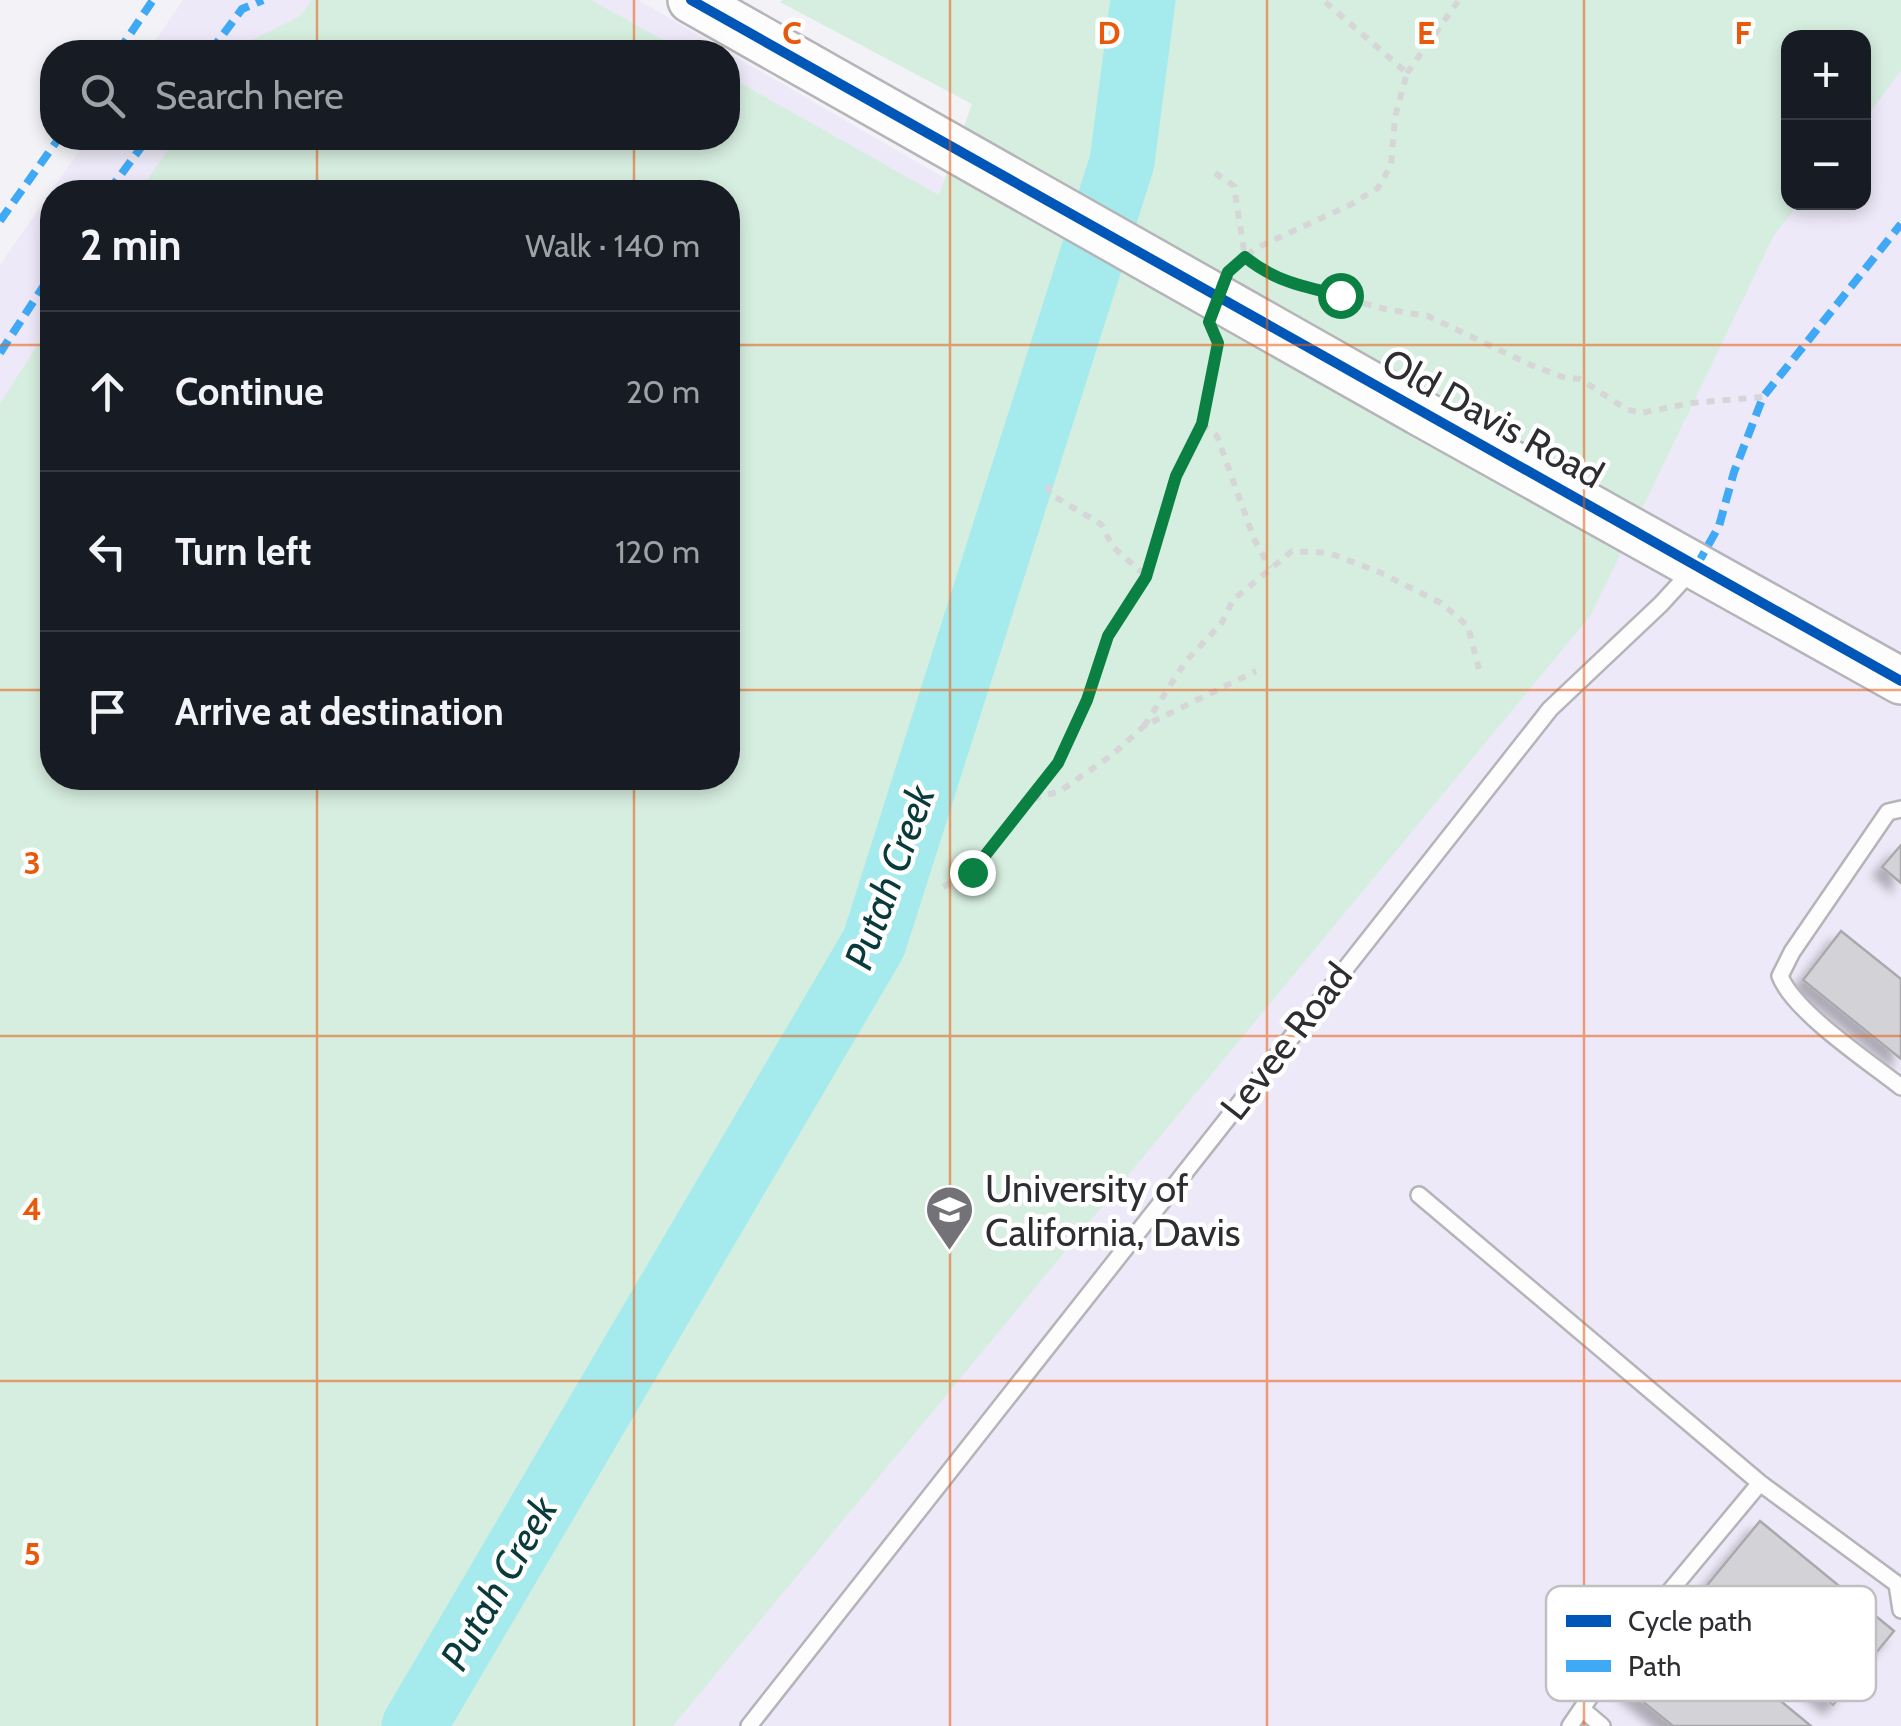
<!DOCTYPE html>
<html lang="en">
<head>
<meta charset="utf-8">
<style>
  body { margin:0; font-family:Cabin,sans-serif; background:#242831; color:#f1f3f6 }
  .controls { position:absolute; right:30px; top:30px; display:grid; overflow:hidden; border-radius:20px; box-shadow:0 5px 15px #0003 }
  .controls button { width:90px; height:90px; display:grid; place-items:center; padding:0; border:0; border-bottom:2px solid #363941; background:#171b24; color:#f1f3f6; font:50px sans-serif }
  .stop { position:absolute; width:30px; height:30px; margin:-22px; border:8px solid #0b8043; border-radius:50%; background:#fff }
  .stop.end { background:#0b8043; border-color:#fff; box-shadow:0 2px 10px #0008 }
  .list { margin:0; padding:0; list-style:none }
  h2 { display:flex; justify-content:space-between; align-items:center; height:130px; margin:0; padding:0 40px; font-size:42px }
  h2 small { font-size:32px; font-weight:400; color:#9ea1a6 }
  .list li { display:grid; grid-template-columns:65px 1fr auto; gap:30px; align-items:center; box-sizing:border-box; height:160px; padding:0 40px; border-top:2px solid #363941 }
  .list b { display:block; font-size:38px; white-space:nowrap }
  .list em { font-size:32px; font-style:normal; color:#9ea1a6 }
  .icon { flex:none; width:55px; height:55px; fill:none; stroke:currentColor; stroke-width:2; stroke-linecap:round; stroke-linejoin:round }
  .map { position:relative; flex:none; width:1901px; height:1726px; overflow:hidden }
  .search { position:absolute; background:#171b24; box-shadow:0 5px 15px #0003; left:40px; top:40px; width:700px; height:110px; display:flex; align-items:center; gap:25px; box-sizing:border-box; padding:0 35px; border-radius:40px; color:#9ea1a6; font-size:38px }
  .panel { position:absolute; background:#171b24; box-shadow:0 5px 15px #0003; left:40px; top:180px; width:700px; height:610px; border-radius:40px }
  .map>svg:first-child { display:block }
  .education { fill:#eee9f8; fill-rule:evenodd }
  .green { fill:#d6eedf }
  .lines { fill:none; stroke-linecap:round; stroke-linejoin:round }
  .river { stroke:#a5ebee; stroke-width:65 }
  .building { fill:#d3d3d7; stroke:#a9a9ad; stroke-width:2.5; filter:url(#shadow) }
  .lane-casing { stroke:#b5b4b9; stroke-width:20 }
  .secondary-casing { stroke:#b5b4b9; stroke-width:50 }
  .path { stroke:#d6d6d8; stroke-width:6; stroke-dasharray:8 8; stroke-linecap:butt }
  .lane { stroke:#fdfdfe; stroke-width:15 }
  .secondary { stroke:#fdfdfe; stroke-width:45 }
  .secondary-bridge-casing { stroke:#b5b4b9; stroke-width:50; stroke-linecap:butt }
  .secondary-bridge { stroke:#fdfdfe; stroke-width:45 }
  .quiet { stroke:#3fa9f5; stroke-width:8; stroke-dasharray:15 8; stroke-linecap:butt }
  .cycleway-casing { stroke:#fff; stroke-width:16 }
  .cycleway { stroke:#0057b8; stroke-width:10 }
  .route { stroke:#0b8043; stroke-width:12 }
  .grid { fill:none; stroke:#e8590c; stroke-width:2.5; stroke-opacity:0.55 }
  .labels { text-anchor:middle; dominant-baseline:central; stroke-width:9; stroke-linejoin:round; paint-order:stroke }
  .street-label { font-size:38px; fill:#2e2e32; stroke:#fff }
  .poi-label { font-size:38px; fill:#2e2e32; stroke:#fff; text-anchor:start }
  .water-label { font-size:40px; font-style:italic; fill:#0a3b3c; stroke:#fff }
  .key { fill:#fff; stroke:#c0c0c2; stroke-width:2.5 }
  .key-label { font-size:28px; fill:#2e2e32 }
  .grid-label { font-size:32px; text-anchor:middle; font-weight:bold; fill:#e8590c; stroke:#fff; stroke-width:9; stroke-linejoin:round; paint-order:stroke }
</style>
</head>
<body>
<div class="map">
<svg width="1901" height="1726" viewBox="0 0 1901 1726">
  <defs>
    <filter id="shadow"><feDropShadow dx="-9" dy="9" stdDeviation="5" flood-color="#0004"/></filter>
  </defs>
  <rect width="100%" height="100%" fill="#f2f2f7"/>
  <path class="education" d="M 183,0 L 638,0 L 1115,277 L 1148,165 L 1901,0 L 1901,1726 L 0,1726 L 0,265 L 88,138 L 728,138 L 728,52 L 147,52 ZM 1788,38 L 1864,38 L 1864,202 L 1788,202 ZM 52,192 L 728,192 L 728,778 L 52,778 Z"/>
  <path class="green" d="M 312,0 L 591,0 L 685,52 L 232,52 L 235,48 L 299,17 Z
    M 783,0 L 1901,0 L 1901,71 L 1864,120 L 1864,38 L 1788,38 L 1788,202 L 1800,203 L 1774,235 L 1591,615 L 673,1726 L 0,1726 L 0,403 L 52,323 L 52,778 L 728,778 L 728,192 L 139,192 L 176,138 L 728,138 L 728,76 L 939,195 L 972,104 L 780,2 Z"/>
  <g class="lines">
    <path class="river" d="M 414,1726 L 874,943 L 1122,162 L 1143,0"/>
  </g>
  <path class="building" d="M 1901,845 L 1901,883 L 1882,867 Z
    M 1841,931 L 1901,979 L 1901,1059 L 1803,980 Z
    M 1760,1521 L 1894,1631 L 1833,1705 L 1699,1595 Z
    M 1681,1619 L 1811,1726 L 1673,1726 L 1626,1688 Z"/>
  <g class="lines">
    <defs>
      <path id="lane" d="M 1901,809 L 1888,812 L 1792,952 L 1780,976 C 1794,1012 1868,1061 1901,1087
        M 1419,1195 L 1760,1483 L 1901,1587
        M 1897,1584 L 1901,1610
        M 1582,1709 L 1602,1726
        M 749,1726 L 1550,709 L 1661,604 L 1694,568
        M 1570,1726 L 1626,1644 L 1760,1483"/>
      <path id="secondary" d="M 691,0 L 806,65
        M 1419,412 L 1901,681"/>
    </defs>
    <use href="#lane" class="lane-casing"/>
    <use href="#secondary" class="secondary-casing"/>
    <path class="path" d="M 1407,73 L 1459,0
      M 1215,173 L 1234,186 L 1245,257 L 1262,271 L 1289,284 L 1385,309 L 1428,316 L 1531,365 L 1563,377 L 1580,379 L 1626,409 L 1641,413 L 1691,403 L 1763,397
      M 1235,266 L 1256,248 L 1350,205 L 1378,188 L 1391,165 L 1395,117 L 1407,73 L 1323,0
      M 1202,424 L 1217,436 L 1254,539 L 1270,568
      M 1048,485 L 1050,494 L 1101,524 L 1113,547 L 1147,577
      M 1144,726 L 1186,661 L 1221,624 L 1233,600 L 1292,551 L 1329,553 L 1379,572 L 1441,603 L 1468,626 L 1479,669
      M 1030,800 L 1058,763 L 1087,701 L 1108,636 L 1147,577 L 1176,476 L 1202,424 L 1218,344
      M 943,887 L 972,872 L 1030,800 L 1060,791 L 1112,755 L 1144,726 L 1256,671"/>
    <use href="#lane" class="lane"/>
    <use href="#secondary" class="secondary"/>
    <defs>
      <path id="secondary-bridge" d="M 806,65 L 1419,412"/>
    </defs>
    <use href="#secondary-bridge" class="secondary-bridge-casing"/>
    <use href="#secondary-bridge" class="secondary-bridge"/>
    <path class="quiet" d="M 118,52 L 153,0
      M 210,52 L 242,9 L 263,0
      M 108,192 L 148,138
      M 0,221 L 59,138
      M 0,353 L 52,273
      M 1697,565 L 1719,526 L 1734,472 L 1763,397 L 1901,224"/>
    <defs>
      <path id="cycleway" d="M 691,0 L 1901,681"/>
    </defs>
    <use href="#cycleway" class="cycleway-casing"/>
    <use href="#cycleway" class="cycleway"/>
  </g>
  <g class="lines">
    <path class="route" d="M 972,872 L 1058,763 L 1087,700 L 1108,636 L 1146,577 L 1176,476 L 1202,424 L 1218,343 L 1209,322 L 1228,272 L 1245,257 C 1274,281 1304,287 1340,295"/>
  </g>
  <path class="grid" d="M 317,0 L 317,52M 634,0 L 634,52M 950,0 L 950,1726M 1267,0 L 1267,1726M 1584,0 L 1584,1726M 317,138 L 317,192M 634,138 L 634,192M 0,345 L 52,345M 728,345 L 1901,345M 0,690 L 52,690M 728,690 L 1901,690M 317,778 L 317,1726M 634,778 L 634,1726M 0,1036 L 1901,1036M 0,1381 L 1901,1381"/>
  <defs>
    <symbol id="university-pin" viewBox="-11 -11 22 30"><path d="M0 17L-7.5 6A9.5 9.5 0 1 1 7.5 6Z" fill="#737377" stroke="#fff"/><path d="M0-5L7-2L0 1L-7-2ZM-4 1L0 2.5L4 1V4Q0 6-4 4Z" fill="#fff"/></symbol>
  </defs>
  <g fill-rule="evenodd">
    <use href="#university-pin" x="922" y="1182" width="55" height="75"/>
  </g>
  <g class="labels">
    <g class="street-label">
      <text transform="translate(1493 418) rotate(29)">Old Davis Road</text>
      <text transform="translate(1286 1041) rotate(-52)">Levee Road</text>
    </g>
    <g class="poi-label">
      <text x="985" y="1188">University of<tspan x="985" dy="44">California, Davis</tspan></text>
    </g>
    <g class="water-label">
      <text transform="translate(889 877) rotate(-70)">Putah Creek</text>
      <text transform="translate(498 1583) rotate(-60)">Putah Creek</text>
    </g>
  </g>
  <rect x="1546" y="1586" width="330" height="115" rx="15" class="key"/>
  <rect x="1566" y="1615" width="45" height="12" fill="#0057b8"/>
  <rect x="1566" y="1660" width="45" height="12" fill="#3fa9f5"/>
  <g class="key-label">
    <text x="1628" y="1631">Cycle path</text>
    <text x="1628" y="1676">Path</text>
  </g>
  <g class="grid-label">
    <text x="792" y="44">C</text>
    <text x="1109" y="44">D</text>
    <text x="1426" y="44">E</text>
    <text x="1743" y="44">F</text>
    <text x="32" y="874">3</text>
    <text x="32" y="1220">4</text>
    <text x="32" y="1565">5</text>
  </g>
</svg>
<div class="controls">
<button>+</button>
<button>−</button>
</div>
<div class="stop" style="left:1340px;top:295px"></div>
<div class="stop end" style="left:972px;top:872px"></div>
<div class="search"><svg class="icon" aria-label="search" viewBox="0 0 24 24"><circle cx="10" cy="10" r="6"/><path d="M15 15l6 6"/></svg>Search here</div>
<section class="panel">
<h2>2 min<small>Walk · 140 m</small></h2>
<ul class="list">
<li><svg class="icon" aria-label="ahead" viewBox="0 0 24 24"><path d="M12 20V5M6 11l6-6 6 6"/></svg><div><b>Continue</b></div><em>20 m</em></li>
<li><svg class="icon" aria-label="left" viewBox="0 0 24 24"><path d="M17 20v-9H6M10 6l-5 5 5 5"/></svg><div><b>Turn left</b></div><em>120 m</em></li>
<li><svg class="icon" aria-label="arrive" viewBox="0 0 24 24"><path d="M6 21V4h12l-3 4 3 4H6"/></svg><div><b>Arrive at destination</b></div></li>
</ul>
</section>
</div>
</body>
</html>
